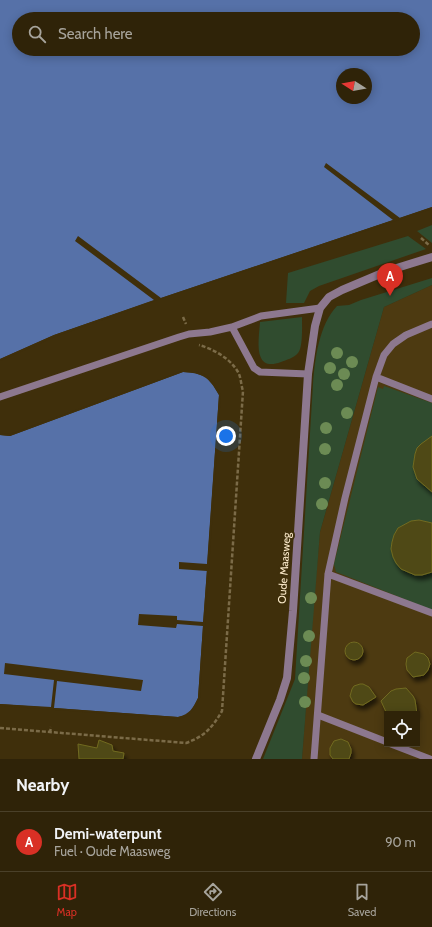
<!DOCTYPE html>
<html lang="en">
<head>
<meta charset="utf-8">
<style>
  body { margin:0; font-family:Cabin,sans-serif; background:#3b2f16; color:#f1f3f6 }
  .controls { position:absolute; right:12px; bottom:12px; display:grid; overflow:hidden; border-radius:0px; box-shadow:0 2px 10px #0003 }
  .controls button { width:36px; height:36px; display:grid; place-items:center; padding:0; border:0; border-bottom:1px solid #4a4029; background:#2f2308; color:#f1f3f6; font:20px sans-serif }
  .compass { position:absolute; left:336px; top:68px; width:36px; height:36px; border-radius:50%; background:#2f2308; box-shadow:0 2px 10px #0003; rotate:281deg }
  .you { position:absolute; left:226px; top:436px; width:14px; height:14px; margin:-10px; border:3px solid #fff; border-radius:50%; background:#1a73e8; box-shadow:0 0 0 6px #1a73e833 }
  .badge { display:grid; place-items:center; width:26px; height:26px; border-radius:50%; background:#d93025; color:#fff; font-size:13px; font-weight:700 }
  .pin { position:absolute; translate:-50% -33px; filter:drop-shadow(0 1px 2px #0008) }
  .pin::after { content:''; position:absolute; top:21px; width:14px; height:12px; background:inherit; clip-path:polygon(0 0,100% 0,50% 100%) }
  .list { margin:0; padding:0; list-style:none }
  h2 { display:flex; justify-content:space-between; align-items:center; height:52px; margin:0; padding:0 16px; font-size:17px }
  h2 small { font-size:13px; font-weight:400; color:#a7a49c }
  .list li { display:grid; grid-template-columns:26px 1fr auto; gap:12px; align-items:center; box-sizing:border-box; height:60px; padding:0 16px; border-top:1px solid #4a4029 }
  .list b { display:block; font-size:15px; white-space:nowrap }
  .list p { margin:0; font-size:13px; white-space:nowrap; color:#a7a49c }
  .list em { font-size:13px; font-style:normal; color:#a7a49c }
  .icon { flex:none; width:22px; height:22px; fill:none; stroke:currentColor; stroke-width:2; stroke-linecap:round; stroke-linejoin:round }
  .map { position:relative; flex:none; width:432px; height:759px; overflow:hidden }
  .search { position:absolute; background:#2f2308; box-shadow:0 2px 10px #0003; left:12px; right:12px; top:12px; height:44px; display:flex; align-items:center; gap:10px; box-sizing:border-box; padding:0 14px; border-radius:22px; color:#a7a49c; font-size:15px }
  .sheet { height:112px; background:#2f2308 }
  nav { display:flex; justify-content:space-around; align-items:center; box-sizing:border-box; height:56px; border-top:1px solid #4a4029; background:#2f2308; font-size:11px; color:#a7a49c }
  nav a { display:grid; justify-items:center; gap:2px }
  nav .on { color:#d93025 }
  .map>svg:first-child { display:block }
  .built { fill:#4d3a11; fill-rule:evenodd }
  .green { fill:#304c2f }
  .water { fill:#5671a8; fill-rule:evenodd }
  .pier { fill:#3f2f0b }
  .building { fill:#4f4a12; stroke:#716a21; filter:url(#shadow) }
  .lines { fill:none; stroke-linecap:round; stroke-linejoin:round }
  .path { stroke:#7b6b48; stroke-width:2.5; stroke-dasharray:4 2; stroke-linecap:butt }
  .service { stroke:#8d788f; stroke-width:7 }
  .minor { stroke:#8d788f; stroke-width:8 }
  .tree { fill:#6c8b54 }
  .labels { text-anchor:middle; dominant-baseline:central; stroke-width:4; stroke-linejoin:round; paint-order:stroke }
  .street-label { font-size:11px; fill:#fcebcb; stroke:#3f2f0b }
</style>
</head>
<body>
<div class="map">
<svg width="432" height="759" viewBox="0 0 432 759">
  <defs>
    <filter id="shadow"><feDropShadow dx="2.5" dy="4.5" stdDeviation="2" flood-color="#0009"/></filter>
  </defs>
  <rect width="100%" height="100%" fill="#3f2f0b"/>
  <path class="built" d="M 432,285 L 432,759 L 302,759 L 314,599 L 320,532 L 384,307 ZM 387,714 L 417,714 L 417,744 L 387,744 Z"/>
  <path class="green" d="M 432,225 L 432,243 L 417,231 Z
    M 408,236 L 426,249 L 319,286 L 310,291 L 304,303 L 286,303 L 288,273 Z
    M 432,278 L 432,285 L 384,307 L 320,532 L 302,759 L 263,759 L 295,679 L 313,384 C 315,358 319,325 337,306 L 349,305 L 361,300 Z
    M 302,317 C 302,325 303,348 298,353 C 294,358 286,360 281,362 C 252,373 259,338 260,322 Z
    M 384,386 L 432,403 L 432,610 L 344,575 L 336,572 L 334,564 L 378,387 L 383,389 Z"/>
  <path class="water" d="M 0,0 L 432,0 L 432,207 L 155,300 L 54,335 L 0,359 ZM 19,19 L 413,19 L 413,49 L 19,49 ZM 342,74 L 366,74 L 366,98 L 342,98 Z
    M 183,372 C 203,373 209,377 219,395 L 198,698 C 193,708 190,714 178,717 L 0,704 L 0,435 L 10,436 Z"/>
  <path class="pier" d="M 326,163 L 400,218 L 432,207 L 432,209 L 155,301 L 55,337 L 0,361 L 0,359 L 54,335 L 154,300 L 75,241 L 78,236 L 161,298 L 393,220 L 324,167 Z
    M 182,371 L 196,371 L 207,375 L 215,384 L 221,395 L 200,698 L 195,709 L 188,716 L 179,719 L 0,706 L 0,704 L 51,707 L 54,680 L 4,674 L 5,663 L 143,680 L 141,691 L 57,681 L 54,708 L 178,717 L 187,715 L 193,708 L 198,698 L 203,626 L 177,624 L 176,628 L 138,625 L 139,614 L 177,616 L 177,620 L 203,622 L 207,571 L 179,569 L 179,562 L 207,564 L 219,395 L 213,385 L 206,377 L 195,373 L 183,372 L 10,436 L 0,435 L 0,433 L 10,434 Z"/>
  <path class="building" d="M 432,436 L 432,492 L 417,479 L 413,467 L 415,454 L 417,448 L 421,444 Z
    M 419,520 L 432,523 L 432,572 L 422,575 L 415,575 L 401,569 L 396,563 L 393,557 L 391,549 L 392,542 L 394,535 L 398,528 L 411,521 Z
    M345 651a9 9 0 1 1 18 0a9 9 0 1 1-18 0Z
    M 415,652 L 424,654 L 428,658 L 430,664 L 428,670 L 424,675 L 413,677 L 407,670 L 406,664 L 407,658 Z
    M 360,684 L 363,684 L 369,687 L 376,697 L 363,705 L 356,704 L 353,702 L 350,696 L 352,689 L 354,686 Z
    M 406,688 L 413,696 L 415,700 L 417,714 L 387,714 L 381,701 L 391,691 L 396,689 Z
    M 341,739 L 348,742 L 351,749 L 351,753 L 349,759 L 333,759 L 330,755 L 330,748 L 334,741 Z
    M 99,740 L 112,745 L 113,751 L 124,753 L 123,759 L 79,759 L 78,744 L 97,748 Z"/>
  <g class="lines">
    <path class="path" d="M 421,238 L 430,246
      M 183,317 L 186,324
      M 0,728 L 186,743 C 205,736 212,728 222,711 L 243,391 C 241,385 241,377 238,372 C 230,358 213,349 199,345
      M 50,733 L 51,727"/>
    <path class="service" d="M 232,327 L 261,316 L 320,308
      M 376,377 L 432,399
      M 0,397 L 179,337 L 189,334 L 210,332 L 232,327 L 254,368 L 260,372 L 308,374
      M 328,574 L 432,613
      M 318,715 L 387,742
      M 391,744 L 430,759
      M 314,759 L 328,574 L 345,498 L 376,377 L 384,355 L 393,344 L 406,335 L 432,324"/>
    <path class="minor" d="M 256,759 L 280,700 L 287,678 L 293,611 L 308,374 L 315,326 L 320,308 L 329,297 L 342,290 L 387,271 L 432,257"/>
  </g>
  <g class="tree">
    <circle cx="337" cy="353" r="6"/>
    <circle cx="352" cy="362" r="6"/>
    <circle cx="330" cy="368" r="6"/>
    <circle cx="344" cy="374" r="6"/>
    <circle cx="337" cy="385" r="6"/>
    <circle cx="347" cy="413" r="6"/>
    <circle cx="326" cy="428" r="6"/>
    <circle cx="325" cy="449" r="6"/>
    <circle cx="325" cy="483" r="6"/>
    <circle cx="322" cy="504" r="6"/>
    <circle cx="311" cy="598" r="6"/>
    <circle cx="309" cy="636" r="6"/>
    <circle cx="306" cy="661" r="6"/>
    <circle cx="304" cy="678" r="6"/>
    <circle cx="305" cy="702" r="6"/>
  </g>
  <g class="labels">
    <g class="street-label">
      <text transform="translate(284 568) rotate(-86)">Oude Maasweg</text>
    </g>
  </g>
</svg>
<div class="controls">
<button><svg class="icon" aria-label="locate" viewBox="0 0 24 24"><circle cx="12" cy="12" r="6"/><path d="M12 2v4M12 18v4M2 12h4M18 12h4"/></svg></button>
</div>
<svg class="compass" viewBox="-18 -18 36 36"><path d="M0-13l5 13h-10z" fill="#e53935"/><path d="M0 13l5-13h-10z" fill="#a7a49c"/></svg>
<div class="you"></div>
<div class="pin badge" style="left:390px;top:296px">A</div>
<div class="search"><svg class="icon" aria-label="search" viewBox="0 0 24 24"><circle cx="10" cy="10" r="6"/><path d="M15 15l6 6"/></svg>Search here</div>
</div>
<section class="sheet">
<h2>Nearby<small></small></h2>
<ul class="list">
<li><span class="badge">A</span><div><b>Demi-waterpunt</b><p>Fuel · Oude Maasweg</p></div><em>90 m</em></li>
</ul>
</section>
<nav>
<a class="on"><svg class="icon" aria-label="map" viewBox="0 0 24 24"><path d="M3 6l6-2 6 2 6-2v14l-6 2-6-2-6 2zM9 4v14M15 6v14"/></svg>Map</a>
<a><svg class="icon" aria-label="directions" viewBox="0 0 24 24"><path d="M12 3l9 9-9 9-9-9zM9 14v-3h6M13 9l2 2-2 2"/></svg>Directions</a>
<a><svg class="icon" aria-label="saved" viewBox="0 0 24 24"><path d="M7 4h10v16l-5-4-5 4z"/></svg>Saved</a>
</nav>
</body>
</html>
